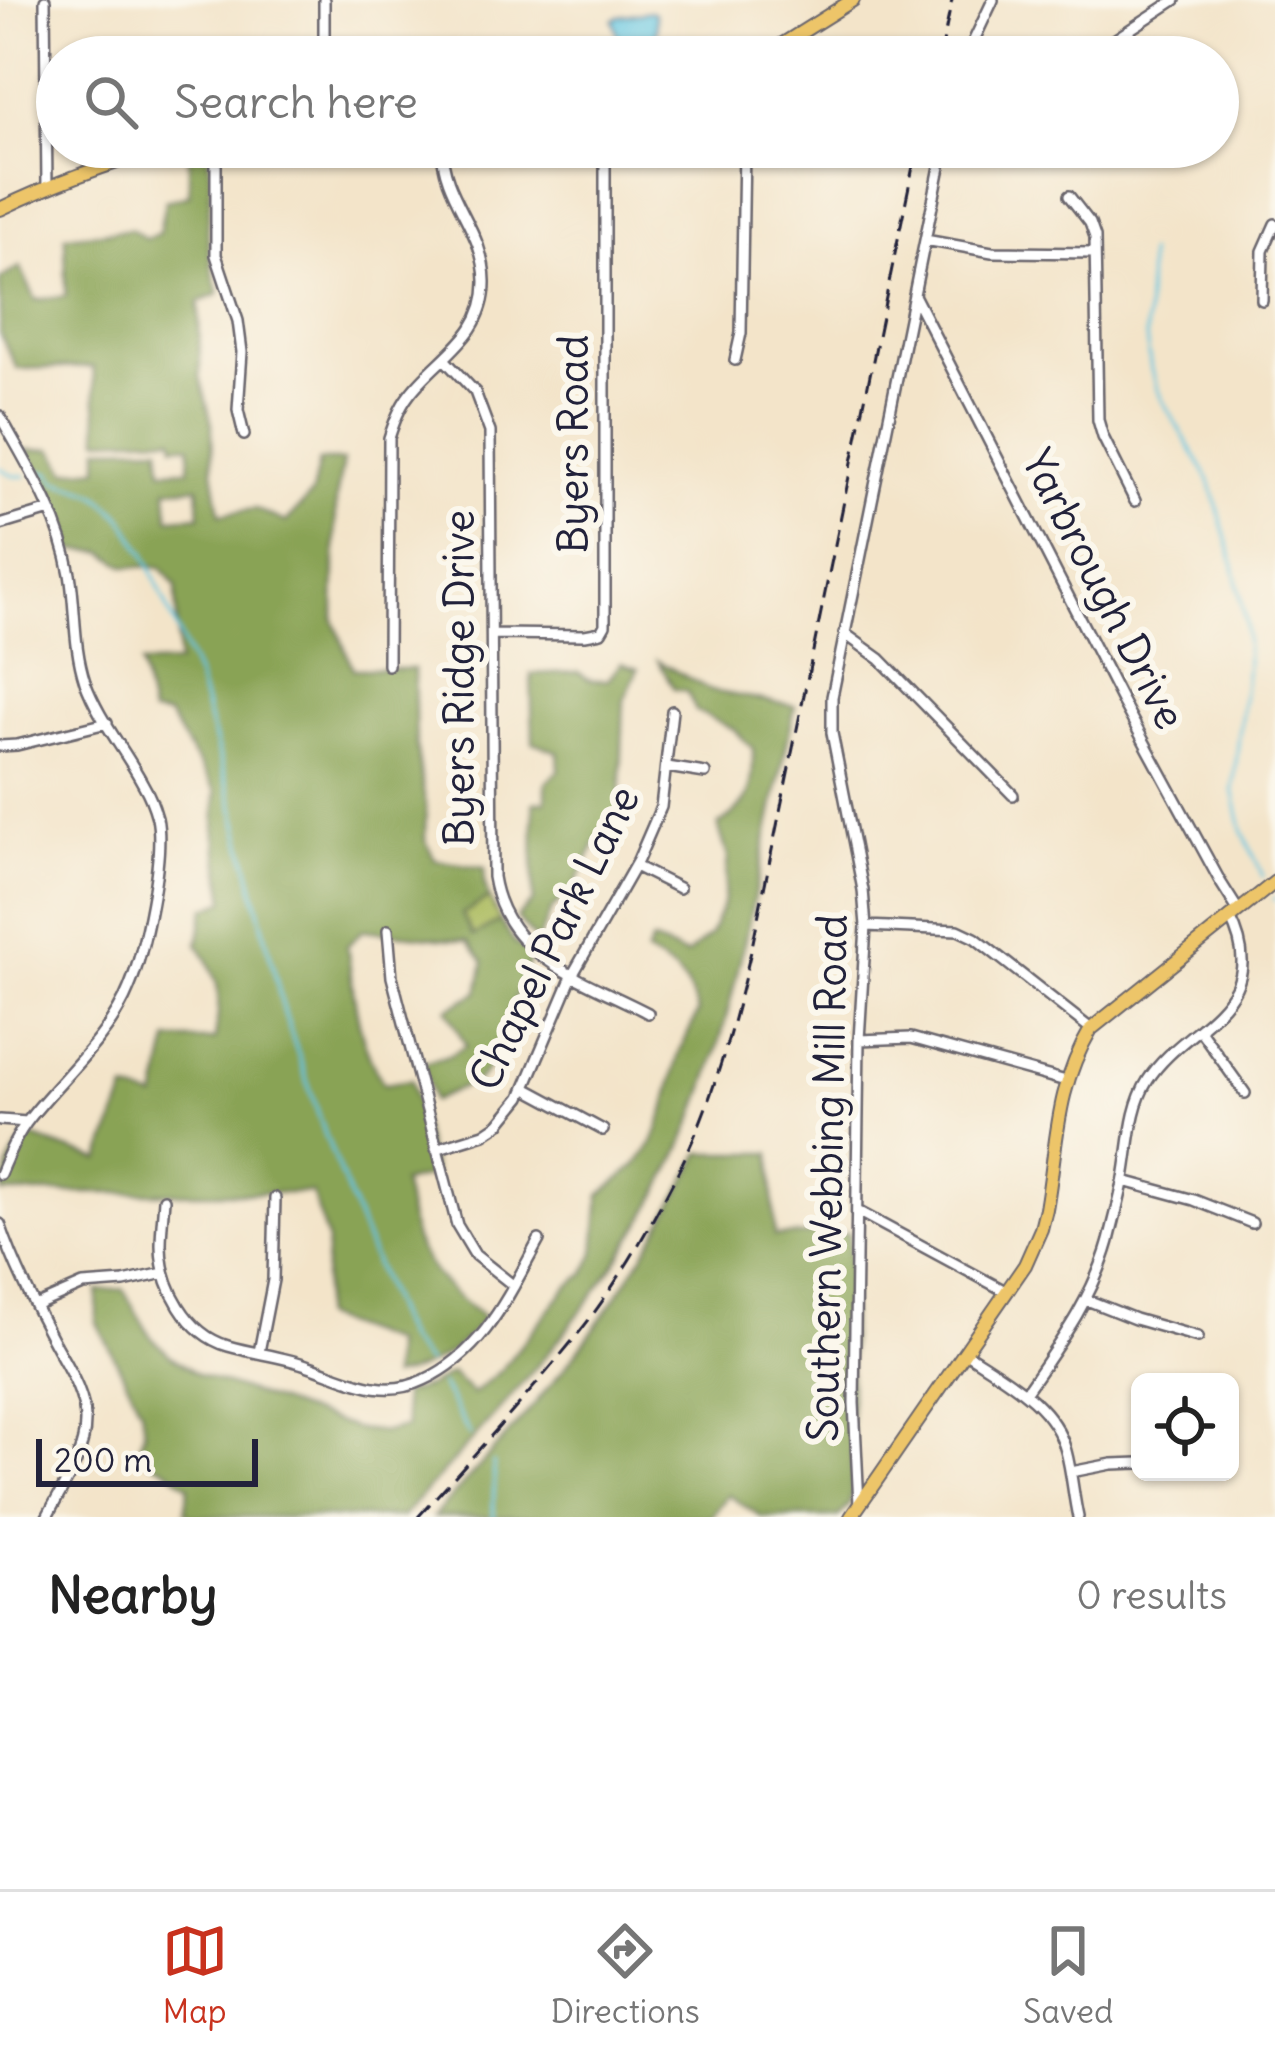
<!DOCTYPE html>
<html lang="en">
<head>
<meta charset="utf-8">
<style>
  body { margin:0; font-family:Delius,sans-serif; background:#f6f6f6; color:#222 }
  .controls { position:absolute; right:36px; bottom:36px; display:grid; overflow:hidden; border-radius:18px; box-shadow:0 3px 9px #0004 }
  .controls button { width:108px; height:108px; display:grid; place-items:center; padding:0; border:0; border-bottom:3px solid #e0e0e0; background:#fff; color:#222; font:60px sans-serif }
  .scale { position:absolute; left:36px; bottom:30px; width:222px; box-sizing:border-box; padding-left:12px; border:6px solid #22223b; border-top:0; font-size:33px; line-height:42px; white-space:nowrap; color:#22223b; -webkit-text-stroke:9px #fbf7ec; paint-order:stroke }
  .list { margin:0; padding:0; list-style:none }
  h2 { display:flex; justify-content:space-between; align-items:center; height:156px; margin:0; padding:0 48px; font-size:51px }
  h2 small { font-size:39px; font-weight:400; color:#767676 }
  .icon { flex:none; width:66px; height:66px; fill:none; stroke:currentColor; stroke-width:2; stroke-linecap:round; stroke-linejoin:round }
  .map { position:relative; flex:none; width:1275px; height:1517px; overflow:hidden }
  .search { position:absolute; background:#fff; box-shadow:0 3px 9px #0004; left:36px; right:36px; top:36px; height:132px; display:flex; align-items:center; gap:30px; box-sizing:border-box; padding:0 42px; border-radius:66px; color:#767676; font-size:45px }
  .sheet { height:372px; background:#fff }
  nav { display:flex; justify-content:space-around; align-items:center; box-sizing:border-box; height:168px; border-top:3px solid #e0e0e0; background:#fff; font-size:33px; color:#767676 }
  nav a { display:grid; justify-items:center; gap:6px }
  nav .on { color:#c8321e }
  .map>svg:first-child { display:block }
  .green { fill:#acbb5e; stroke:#676e4c; stroke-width:3 }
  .forest { fill:#89a355; stroke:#566248; stroke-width:3; fill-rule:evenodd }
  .water { fill:#63c6e1; stroke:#42748e; stroke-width:3 }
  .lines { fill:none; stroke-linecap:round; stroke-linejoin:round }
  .stream { stroke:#63c6e1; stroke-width:3 }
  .minor-casing { stroke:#6b666d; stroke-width:14 }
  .major-casing { stroke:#6b666d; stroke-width:16 }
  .minor { stroke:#fff; stroke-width:9 }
  .major { stroke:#edc569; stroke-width:12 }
  .rail { stroke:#22223b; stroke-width:3; stroke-dasharray:18 9; stroke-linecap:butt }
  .labels { text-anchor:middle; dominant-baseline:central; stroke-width:12; stroke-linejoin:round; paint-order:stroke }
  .street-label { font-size:42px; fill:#22223b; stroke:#fbf7ec }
</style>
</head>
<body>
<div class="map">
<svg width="1275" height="1517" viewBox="0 0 1275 1517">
  <rect width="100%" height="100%" fill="#fbf7ec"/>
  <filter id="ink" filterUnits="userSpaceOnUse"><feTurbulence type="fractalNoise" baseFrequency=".00833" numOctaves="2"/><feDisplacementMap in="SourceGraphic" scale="24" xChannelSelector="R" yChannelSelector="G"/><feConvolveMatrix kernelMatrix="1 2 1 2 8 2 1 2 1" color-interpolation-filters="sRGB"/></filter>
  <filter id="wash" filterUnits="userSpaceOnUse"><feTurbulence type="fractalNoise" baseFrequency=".004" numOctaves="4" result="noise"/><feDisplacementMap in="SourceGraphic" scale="48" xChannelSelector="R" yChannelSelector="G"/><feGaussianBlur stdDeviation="2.7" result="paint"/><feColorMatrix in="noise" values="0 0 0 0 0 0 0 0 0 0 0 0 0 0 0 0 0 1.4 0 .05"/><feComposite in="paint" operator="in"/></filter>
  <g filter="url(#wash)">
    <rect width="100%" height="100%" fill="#f3e4c9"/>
    <path class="green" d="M 489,898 L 500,921 L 474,937 L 461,914 Z"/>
    <path class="forest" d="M 204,147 C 217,170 207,209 208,235 C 209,256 213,275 219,294 L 199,302 L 200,376 L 212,424 L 213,469 L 220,514 L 255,509 L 286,522 L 312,494 L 319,461 L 343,461 L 336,499 L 334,620 L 353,669 L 414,669 L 416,744 L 426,808 L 425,839 L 435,860 L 485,868 L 484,882 L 489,898 L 462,914 L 473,936 L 500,921 L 514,942 L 531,956 L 487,1070 L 478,1080 L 433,1101 L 423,1063 L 448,1056 L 466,1046 L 447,1009 L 478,992 L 484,962 L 468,941 L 363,930 L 347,946 C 354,993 357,1044 384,1084 L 411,1080 L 434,1175 L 402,1183 C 407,1202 409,1221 415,1239 C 426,1271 457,1299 484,1317 C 461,1350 430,1369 391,1377 L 392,1343 L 321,1317 L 327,1240 L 312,1193 L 3,1193 L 10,1163 L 26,1135 L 100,1160 L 126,1091 L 156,1099 L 169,1040 L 215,1040 C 220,995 223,984 198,944 L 205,909 L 225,900 L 215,830 L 216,792 L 168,716 L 151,714 L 141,664 L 178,663 L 176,586 L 161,567 L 125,566 L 104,552 L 71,550 L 54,500 L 27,450 L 52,449 L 67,471 L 99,468 L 99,447 L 160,446 L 162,470 L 189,469 L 190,445 L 174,445 L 173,437 L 99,439 L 93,367 L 17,369 L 0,334 L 0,279 L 20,267 L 36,300 L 66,296 L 65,236 L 131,229 L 146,239 L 159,233 L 165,201 L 189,195 L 189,152 ZM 198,487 L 200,516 L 169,518 L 167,489 Z
      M 658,661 L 712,691 L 795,706 C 781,771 767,837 753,902 C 734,991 714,1081 674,1163 C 608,1298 502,1407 402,1517 L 195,1517 L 185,1512 L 189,1486 L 166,1469 L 136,1455 L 144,1431 L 141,1409 L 96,1321 L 98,1291 L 123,1289 L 151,1337 L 171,1356 L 197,1374 L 357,1429 L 385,1432 L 406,1427 L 402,1394 L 429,1386 L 451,1373 L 473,1394 L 501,1370 L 567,1287 L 585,1274 L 595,1253 L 600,1195 L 636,1166 L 653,1143 L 665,1111 L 679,1053 L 698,1012 C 687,978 677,970 646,954 L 652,941 L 686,955 L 710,935 L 723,904 L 728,857 L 718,825 C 752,804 753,787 753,749 L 735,730 L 696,711 L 687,692 L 674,689 Z
      M 621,663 L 638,669 L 624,700 L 620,806 L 615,821 L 600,834 L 573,890 L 552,909 L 537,942 L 517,918 L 533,902 L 534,802 L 546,801 L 546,783 L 559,770 L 558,752 L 533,742 L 531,674 L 578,672 L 590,680 L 608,680 Z
      M 701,1153 L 771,1153 L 775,1236 L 849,1233 L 852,1494 L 849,1505 L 839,1517 L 762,1517 L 728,1495 L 711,1517 L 433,1517 C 483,1462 534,1408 579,1349 C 626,1288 664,1221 701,1153 Z"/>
    <path class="water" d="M 651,11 L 655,13 C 659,30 657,39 644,52 L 622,49 L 613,20 L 619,16 Z"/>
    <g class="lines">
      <path class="stream" d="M 1148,253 L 1146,337 L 1151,370 L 1161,398 L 1210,481 L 1232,557 L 1246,622 L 1247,665 L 1233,789 L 1242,830 L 1263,876
        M 0,468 L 14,476 L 25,476
        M 40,471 L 50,473 L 56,481 L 96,494 L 121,516 L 144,553 L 197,677 L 235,812 L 284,1012 L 326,1137 L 399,1324 L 407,1341 L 428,1364
        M 1275,899 L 1275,900
        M 441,1384 L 470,1435
        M 493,1463 C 496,1481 492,1499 494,1517"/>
    </g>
  </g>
  <g filter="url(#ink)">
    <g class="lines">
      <defs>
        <path id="minor" d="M 45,0 L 47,187
          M 324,0 L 324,57
          M 966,57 L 993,0
          M 1088,57 L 1175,0
          M 213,147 L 216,158 L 216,255 L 238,321 L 242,352 L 238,410 L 244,435
          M 1069,196 L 1090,223 L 1095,237 L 1098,420 L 1103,437 L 1135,501
          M 925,240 L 992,252 L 1095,253
          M 914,295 L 1122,701 L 1221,883 L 1238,910
          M 1262,300 L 1263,251 L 1275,224
          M 445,360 L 475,392 L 490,432 L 493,877 C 506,958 583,979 648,1013
          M 735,360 L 741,333 L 744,147
          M 0,416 C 28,466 60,516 70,574 C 76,610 73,646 85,682 C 98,718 125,750 143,784 C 149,794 154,807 157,818 C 165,855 144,952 129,988 C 109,1038 63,1076 30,1118 C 17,1134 8,1155 0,1174
          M 0,525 L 50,510
          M 844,633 L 880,659 L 1013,795
          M 492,634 L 585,635 L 601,632 L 605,625 L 605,147
          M 388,665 L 389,438 C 394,423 399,408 409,395 C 437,357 486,337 485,281 C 484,229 442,197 442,147
          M 0,746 L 17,745 L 107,723
          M 667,767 L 705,773
          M 635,866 L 679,888
          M 866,926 L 958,930 L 975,938 L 1091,1029
          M 388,930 L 392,977 L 457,1225 L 475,1255 L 514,1286
          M 1202,1033 L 1245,1093
          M 859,1040 L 911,1038 L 1066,1081
          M 525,1088 L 603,1130
          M 0,1120 L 27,1122
          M 436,1149 L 484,1134 L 499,1124 L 521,1097 L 573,974 L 638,860 L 661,807 L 672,711
          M 1124,1181 L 1194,1200 L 1252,1223
          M 164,1199 C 163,1214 161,1230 161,1245 C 161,1286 187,1334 228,1346 C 255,1354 283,1356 309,1366 C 348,1379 383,1400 424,1380 C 484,1352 508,1296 539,1240
          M 859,1212 L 1007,1292
          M 0,1224 C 13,1263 31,1299 50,1335 C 63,1361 86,1392 85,1422 C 85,1456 62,1488 47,1517
          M 1087,1300 L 1135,1319 L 1198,1337
          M 35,1306 L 83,1285 L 124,1282 L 164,1273
          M 259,1352 L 273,1280 L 275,1198
          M 966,1353 C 1005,1379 1053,1403 1066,1451 C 1072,1473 1073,1495 1078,1517
          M 1025,1393 C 1059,1344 1093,1298 1109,1241 C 1114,1220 1120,1199 1124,1178 C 1130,1146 1130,1108 1148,1080 C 1184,1023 1275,1006 1230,917
          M 1071,1472 L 1112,1464 L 1140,1463
          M 859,1505 L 854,1403 L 859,1040 L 866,926 L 863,890 L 832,733 L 832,697 L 944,147"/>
        <path id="major" d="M 762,57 L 853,0
          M 0,209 C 54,183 109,163 166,147
          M 851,1517 L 1025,1265 L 1041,1229 L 1046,1209 C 1058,1141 1055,1090 1091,1029 L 1275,882"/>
      </defs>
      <use href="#minor" class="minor-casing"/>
      <use href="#major" class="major-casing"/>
      <use href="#minor" class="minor"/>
      <use href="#major" class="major"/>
      <path class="rail" d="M 940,57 L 952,0
        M 418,1517 C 473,1456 529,1395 581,1330 C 618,1283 650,1227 677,1174 C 713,1103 734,1023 752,947 L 917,147"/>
    </g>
  </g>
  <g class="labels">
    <g class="street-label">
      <text transform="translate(573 444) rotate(-90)">Byers Road</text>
      <text transform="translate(1104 589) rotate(63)">Yarbrough Drive</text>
      <text transform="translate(459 678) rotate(-90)">Byers Ridge Drive</text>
      <text transform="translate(554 938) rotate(-64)">Chapel Park Lane</text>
      <text transform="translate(827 1178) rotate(-89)">Southern Webbing Mill Road</text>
    </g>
  </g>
</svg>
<div class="controls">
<button><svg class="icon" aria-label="locate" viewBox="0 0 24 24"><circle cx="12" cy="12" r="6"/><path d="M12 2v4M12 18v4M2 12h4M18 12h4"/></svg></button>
</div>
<div class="scale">200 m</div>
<div class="search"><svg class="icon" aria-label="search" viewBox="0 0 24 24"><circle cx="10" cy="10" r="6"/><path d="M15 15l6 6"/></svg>Search here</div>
</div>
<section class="sheet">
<h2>Nearby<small>0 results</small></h2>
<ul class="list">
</ul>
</section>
<nav>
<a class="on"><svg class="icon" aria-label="map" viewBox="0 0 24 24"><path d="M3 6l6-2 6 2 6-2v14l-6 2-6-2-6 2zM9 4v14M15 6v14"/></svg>Map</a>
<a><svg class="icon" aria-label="directions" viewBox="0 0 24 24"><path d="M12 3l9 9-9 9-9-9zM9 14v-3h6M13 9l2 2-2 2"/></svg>Directions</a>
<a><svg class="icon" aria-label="saved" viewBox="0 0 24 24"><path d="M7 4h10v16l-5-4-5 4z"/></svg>Saved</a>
</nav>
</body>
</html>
